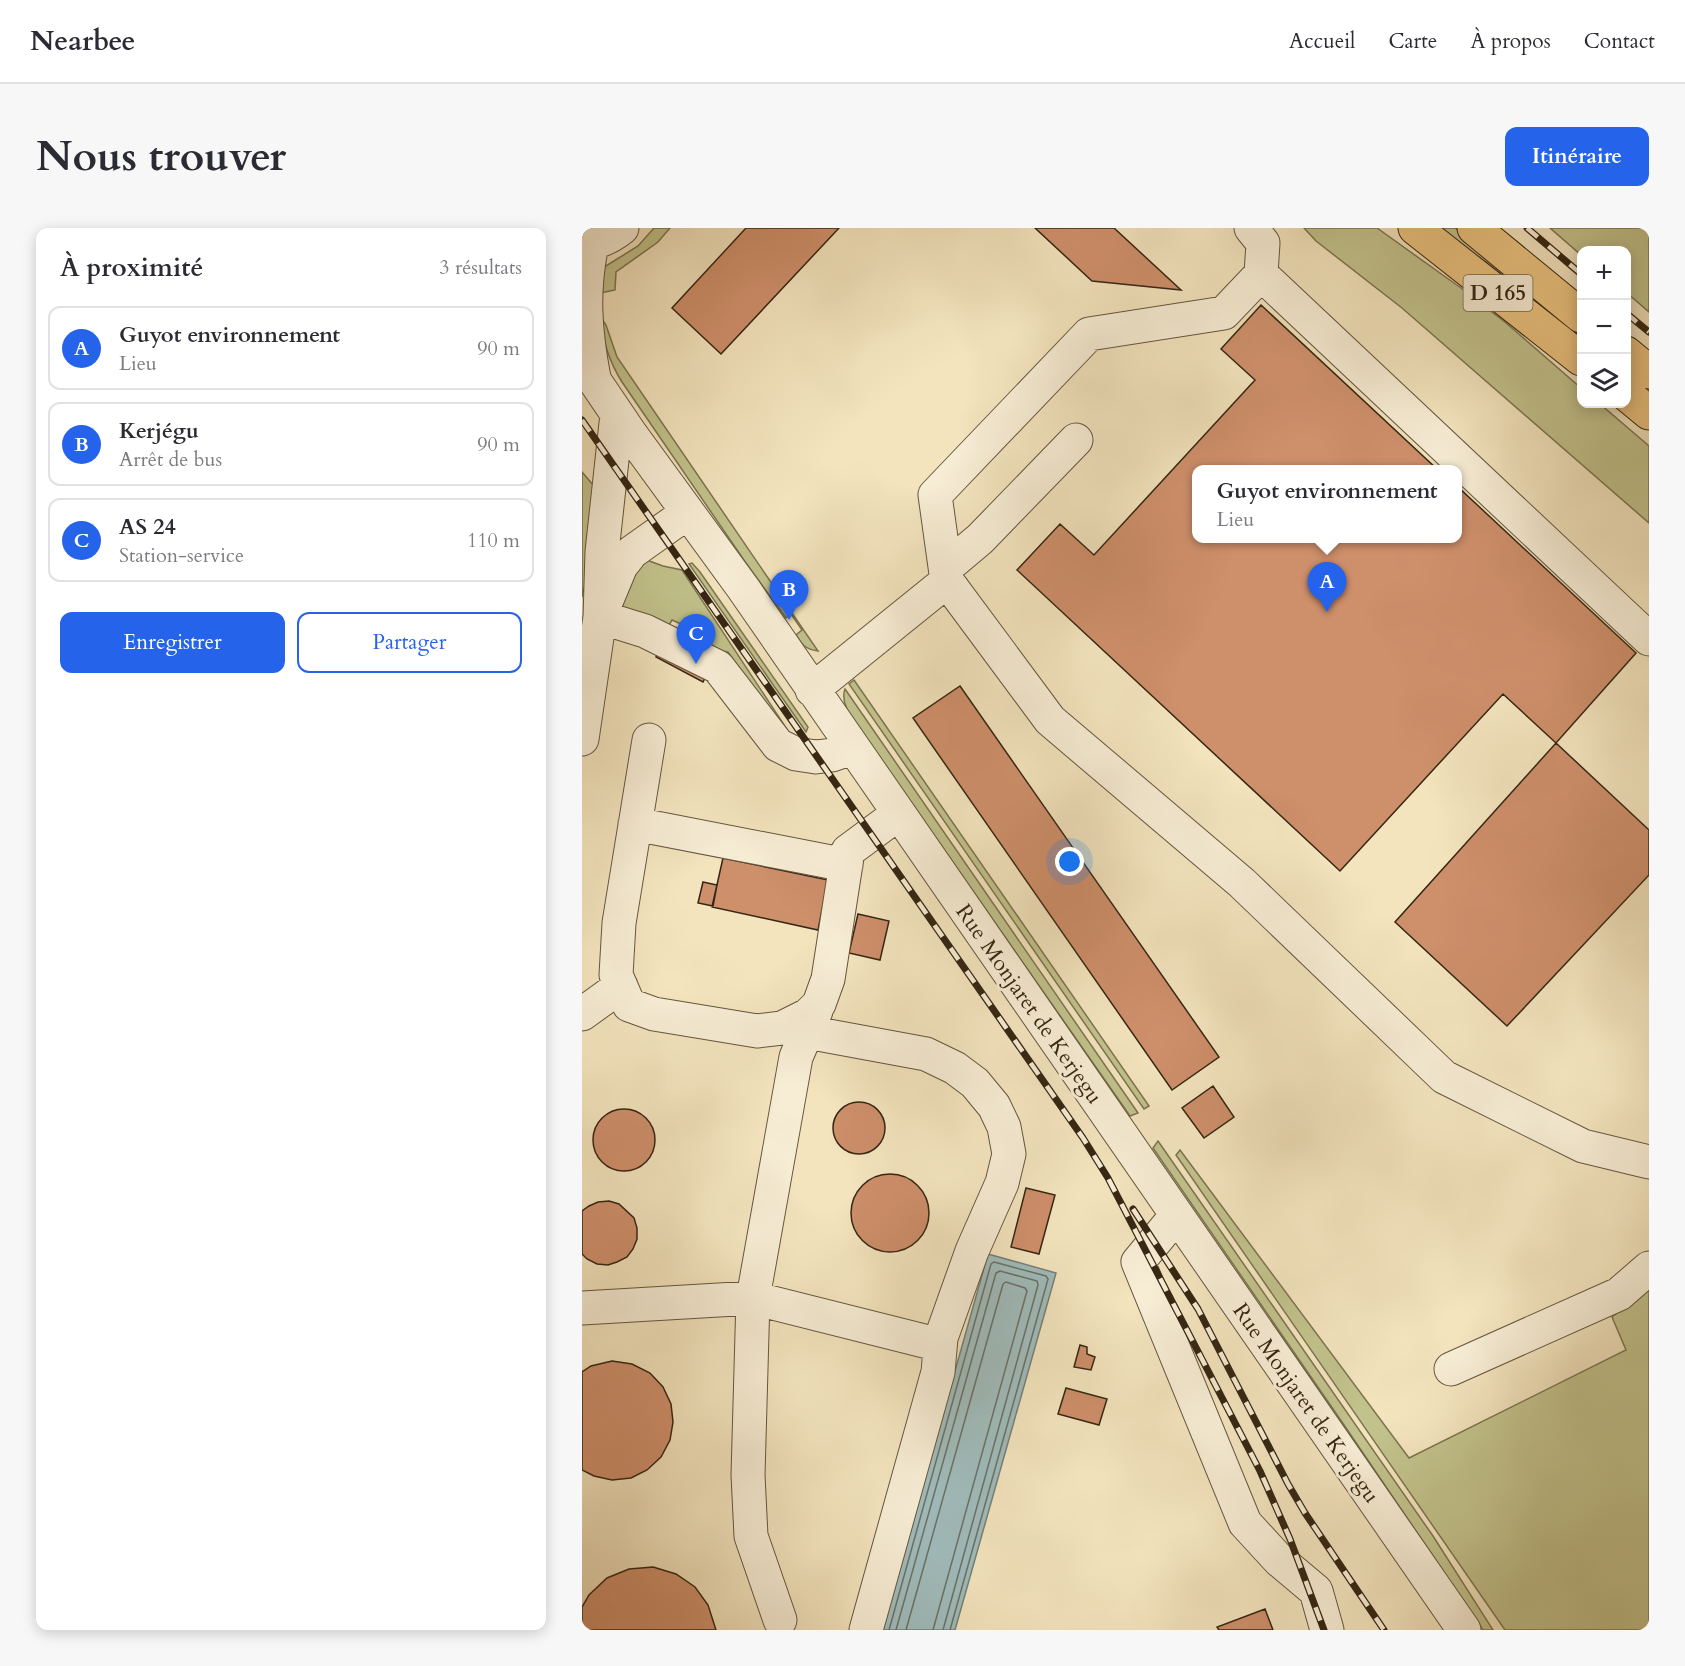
<!DOCTYPE html>
<html lang="fr">
<head>
<meta charset="utf-8">
<style>
  body { margin:0; font-family:Cardo,serif; background:#f7f7f7; color:#2b2b33 }
  .controls { position:absolute; right:18px; top:18px; display:grid; overflow:hidden; border-radius:12px; box-shadow:0 3px 15px #0003 }
  .controls button { width:54px; height:54px; display:grid; place-items:center; padding:0; border:0; border-bottom:2px solid #e1e1e2; background:#fff; color:#2b2b33; font:30px sans-serif }
  .you { position:absolute; left:488px; top:634px; width:21px; height:21px; margin:-15px; border:4px solid #fff; border-radius:50%; background:#1a73e8; box-shadow:0 0 0 9px #1a73e833 }
  .badge { display:grid; place-items:center; width:39px; height:39px; border-radius:50%; background:#2563eb; color:#fff; font-size:20px; font-weight:700 }
  .pin { position:absolute; translate:-50% -50px; filter:drop-shadow(0 2px 3px #0008) }
  .pin::after { content:''; position:absolute; top:32px; width:21px; height:18px; background:inherit; clip-path:polygon(0 0,100% 0,50% 100%) }
  .popup { position:absolute; left:610px; top:237px; width:270px; height:78px; box-sizing:border-box; display:grid; place-content:center; border-radius:12px; background:#fff; filter:drop-shadow(0 2px 4px #0005); font-size:20px; white-space:nowrap; color:#7c7c81 }
  .popup b { font-size:22px; color:#2b2b33 }
  .popup::after { content:''; position:absolute; left:50%; top:100%; margin-left:-12px; border:12px solid transparent; border-top-color:#fff }
  .list { margin:0; padding:0; list-style:none }
  h2 { display:flex; justify-content:space-between; align-items:center; height:78px; margin:0; padding:0 24px; font-size:26px }
  h2 small { font-size:20px; font-weight:400; color:#7c7c81 }
  .list li { display:grid; grid-template-columns:39px 1fr auto; gap:18px; align-items:center; box-sizing:border-box; height:84px; margin:0 12px 12px; padding:0 12px; border:2px solid #e1e1e2; border-radius:12px }
  .list b { display:block; font-size:22px; white-space:nowrap }
  .list p { margin:0; font-size:20px; white-space:nowrap; color:#7c7c81 }
  .list em { font-size:20px; font-style:normal; color:#7c7c81 }
  .actions { display:flex; gap:12px; padding:18px 24px }
  .actions a { flex:1; padding:14px 0; border:2px solid #2563eb; border-radius:12px; text-align:center; font-size:21px; color:#2563eb }
  .actions .main { background:#2563eb; color:#fff }
  .icon { flex:none; width:33px; height:33px; fill:none; stroke:currentColor; stroke-width:2; stroke-linecap:round; stroke-linejoin:round }
  .map { position:relative; flex:none; width:1067px; height:1402px; overflow:hidden; border-radius:12px }
  header { display:flex; align-items:center; gap:36px; box-sizing:border-box; height:84px; padding:0 30px; background:#fff; border-bottom:2px solid #e1e1e2 }
  header strong { font-size:28px }
  nav { display:flex; gap:33px; margin-inline-start:auto; font-size:21px }
  .intro { display:flex; align-items:center; justify-content:space-between; box-sizing:border-box; height:144px; padding:0 36px }
  h1 { margin:0; font-size:42px }
  .button { padding:15px 27px; border-radius:12px; background:#2563eb; color:#fff; font-size:21px; font-weight:700 }
  main { display:flex; gap:36px; padding:0 36px }
  aside { flex:1; background:#fff; border-radius:12px; box-shadow:0 3px 15px #0003 }
  .map>svg:first-child { display:block }
  .green { fill:#c2c28c; stroke:#7c7450; stroke-width:1.5 }
  .water { fill:#a0bcbc; stroke:#758078; stroke-width:1.5 }
  .lines { fill:none; stroke-linecap:round; stroke-linejoin:round }
  .shore { stroke:#6a7168; stroke-width:1.5 }
  .building { fill:#ce8f6b; stroke:#352613; stroke-width:1.5 }
  .minor-casing { stroke:#64563e; stroke-width:35 }
  .highway-casing { stroke:#352613; stroke-width:35 }
  .minor { stroke:#f7edd5; stroke-width:33 }
  .highway { stroke:#eac27f; stroke-width:33 }
  .rail-casing { stroke:#352613; stroke-width:7 }
  .rail { stroke:#f7edd5; stroke-width:4.5; stroke-dasharray:14; stroke-linecap:butt }
  .labels { text-anchor:middle; dominant-baseline:central; stroke-width:6; stroke-linejoin:round; paint-order:stroke }
  .shield { fill:#f7edd5; stroke:#6f624d; stroke-width:1.5 }
  .shield-label { font-size:21px; font-weight:bold; fill:#352613 }
  .street-label { font-size:22px; fill:#352613; stroke:#f7edd5 }
</style>
</head>
<body>
<header>
<strong>Nearbee</strong>
<nav><a>Accueil</a><a>Carte</a><a>À propos</a><a>Contact</a></nav>
</header>
<div class="intro"><h1>Nous trouver</h1><a class="button">Itinéraire</a></div>
<main>
<aside>
<h2>À proximité<small>3 résultats</small></h2>
<ul class="list">
<li><span class="badge">A</span><div><b>Guyot environnement</b><p>Lieu</p></div><em>90 m</em></li>
<li><span class="badge">B</span><div><b>Kerjégu</b><p>Arrêt de bus</p></div><em>90 m</em></li>
<li><span class="badge">C</span><div><b>AS 24</b><p>Station-service</p></div><em>110 m</em></li>
</ul>
<div class="actions"><a class="main">Enregistrer</a><a>Partager</a></div>
</aside>
<div class="map">
<svg width="1067" height="1402" viewBox="0 0 1067 1402">
  <rect width="100%" height="100%" fill="#f3e4be"/>
  <filter id="stains"><feTurbulence type="fractalNoise" baseFrequency=".00333" numOctaves="4"/><feColorMatrix values="0 0 0 0 .2 0 0 0 0 .09 0 0 0 0 .02 0 0 0 .5 -.17"/></filter>
  <radialGradient id="worn" r=".72"><stop offset=".6" stop-color="#630" stop-opacity="0"/><stop offset="1" stop-color="#630" stop-opacity=".3"/></radialGradient>
  <path class="green" d="M 72,0 L 88,0 L 76,14 L 34,44 L 33,62 L 18,65 L 19,41 L 56,18 Z
    M 722,0 L 795,0 L 879,60 L 924,95 L 999,160 L 999,176 L 1018,176 L 1067,218 L 1067,295 L 820,80 L 734,13 Z
    M 856,0 L 873,0 L 999,104 L 999,114 L 911,39 Z
    M 968,0 L 1067,0 L 1067,84 L 1045,65 L 1044,22 L 999,22 L 999,27 Z
    M 16,85 L 24,97 L 35,129 L 236,423 C 223,421 220,417 214,407 L 220,402 L 209,386 L 204,390 L 164,335 L 40,154 C 26,132 21,111 16,85 Z
    M 0,244 L 12,258 L 5,348 L 0,369 Z
    M 62,331 L 81,338 L 100,342 L 210,509 L 192,490 L 146,424 L 120,420 L 124,407 L 90,392 L 84,402 L 41,383 L 36,374 Z
    M 110,335 L 118,344 L 226,499 L 224,504 L 107,336 Z
    M 272,452 L 567,878 L 562,881 L 267,456 Z
    M 263,461 L 556,885 L 548,888 L 282,507 C 274,494 257,477 263,461 Z
    M 576,913 L 851,1308 L 911,1402 L 901,1402 L 760,1194 L 571,920 Z
    M 598,922 L 827,1230 L 1044,1122 L 1030,1089 L 1067,1060 L 1067,1402 L 923,1402 L 594,927 Z"/>
  <path class="water" d="M 406,1026 L 474,1045 L 373,1402 L 300,1402 Z"/>
  <g class="lines">
    <path class="shore" d="M 307,1402 L 409,1036 L 412,1034 L 464,1048 L 466,1051 L 368,1402
      M 314,1402 L 414,1045 L 418,1043 L 455,1053 L 456,1057 L 361,1402
      M 324,1402 L 421,1056 L 424,1054 L 443,1060 L 445,1063 L 351,1402"/>
  </g>
  <path class="building" d="M 164,0 L 257,0 L 139,126 L 90,80 Z
    M 453,0 L 532,0 L 599,62 L 510,53 Z
    M 679,77 L 856,242 L 614,242 L 614,310 L 876,310 L 876,259 L 1054,425 L 974,515 L 921,466 L 758,643 L 435,342 L 478,296 L 512,327 L 673,152 L 639,121 Z
    M 80,418 L 127,442 L 121,454 L 74,429 Z
    M 378,458 L 637,829 L 590,862 L 331,490 Z
    M 974,515 L 1067,602 L 1067,647 L 925,798 L 813,694 Z
    M 141,630 L 246,652 L 236,702 L 130,679 Z
    M 121,654 L 135,657 L 131,678 L 116,675 Z
    M 276,686 L 307,693 L 298,732 L 267,725 Z
    M 631,858 L 652,889 L 622,910 L 600,880 Z
    M251 900a26 26 0 1 1 52 0a26 26 0 1 1-52 0Z
    M11 912a31 31 0 1 1 62 0a31 31 0 1 1-62 0Z
    M269 985a39 39 0 1 1 78 0a39 39 0 1 1-78 0Z
    M 444,960 L 473,967 L 457,1026 L 429,1019 Z
    M 27,973 L 37,976 L 52,990 L 55,1000 L 55,1011 L 51,1021 L 45,1029 L 35,1034 L 26,1037 L 15,1036 L 5,1031 L 0,1026 L 0,983 L 7,978 L 16,974 Z
    M 498,1117 L 505,1119 L 505,1126 L 513,1129 L 509,1142 L 492,1139 Z
    M 30,1133 L 50,1136 L 68,1145 L 81,1159 L 89,1176 L 91,1194 L 88,1212 L 79,1229 L 65,1242 L 49,1250 L 30,1252 L 12,1248 L 0,1242 L 0,1144 L 9,1138 Z
    M 484,1160 L 525,1171 L 517,1197 L 476,1186 Z
    M 71,1339 L 94,1346 L 113,1359 L 126,1377 L 134,1402 L 0,1402 L 0,1379 L 7,1367 L 25,1350 L 47,1341 Z
    M 683,1381 L 691,1402 L 637,1402 L 635,1399 Z"/>
  <g class="lines">
    <defs>
      <path id="minor" d="M 669,0 L 681,15 L 679,46 L 642,85 L 507,106 L 353,267 L 365,353 L 468,492 L 660,655 L 862,849 L 1001,918 L 1067,934
        M 10,16 C 0,64 3,103 12,150
        M 0,17 C 15,15 29,9 40,0
        M 679,46 L 1067,411
        M 0,134 L 48,205 L 161,360 L 882,1402
        M 363,337 L 373,332 L 398,311 L 494,212
        M 24,374 L 39,338 L 50,324 L 105,285
        M 18,389 L 63,403 L 136,439 L 196,517 L 214,526 L 234,529 L 250,527 L 270,520
        M 230,462 L 365,353
        M 0,511 L 18,389 L 20,324 L 35,186
        M 67,512 L 37,695 L 34,747 L 47,777 L 72,786 L 175,803 L 200,800 L 226,787 L 237,776 L 246,751 L 266,623 L 316,586
        M 53,596 L 264,637
        M 0,786 L 39,758
        M 225,804 L 344,826 L 373,840 L 393,855 L 412,878 L 422,899 L 427,926 L 420,955 L 390,1023 L 359,1110 L 356,1144 L 284,1402
        M 594,988 L 556,1034 L 663,1295 L 697,1332 L 734,1363 L 745,1402
        M 0,1080 L 171,1070 L 358,1117
        M 869,1141 L 1037,1066 L 1067,1040
        M 198,1392 L 169,1308 L 166,1247 L 171,1070 L 214,829 L 234,783"/>
      <path id="highway" d="M 833,0 L 999,131
        M 892,0 L 999,88
        M 1044,125 L 1067,144
        M 1044,166 L 1067,185"/>
    </defs>
    <use href="#minor" class="minor-casing"/>
    <use href="#highway" class="highway-casing"/>
    <use href="#minor" class="minor"/>
    <use href="#highway" class="highway"/>
    <defs>
      <path id="rail" d="M 945,0 L 999,46
        M 1044,85 L 1067,104
        M 0,192 L 501,910 L 526,950 L 678,1243 L 708,1311 L 742,1402
        M 551,981 L 616,1081 L 706,1256 L 723,1285 L 802,1402"/>
    </defs>
    <use href="#rail" class="rail-casing"/>
    <use href="#rail" class="rail"/>
  </g>
  <g class="labels">
    <rect class="shield" x="881.5" y="47" width="69" height="36" rx="4.5"/>
    <g class="shield-label">
      <text x="916" y="65">D 165</text>
    </g>
    <g class="street-label">
      <text transform="translate(447 776) rotate(55)">Rue Monjaret de Kerjegu</text>
      <text transform="translate(724 1175) rotate(55)">Rue Monjaret de Kerjegu</text>
    </g>
  </g>
  <rect width="100%" height="100%" filter="url(#stains)"/>
  <rect width="100%" height="100%" fill="url(#worn)"/>
</svg>
<div class="controls">
<button>+</button>
<button>−</button>
<button><svg class="icon" aria-label="layers" viewBox="0 0 24 24"><path d="M12 4l9 5-9 5-9-5zM3 14l9 5 9-5"/></svg></button>
</div>
<div class="you"></div>
<div class="pin badge" style="left:745px;top:384px">A</div>
<div class="popup"><b>Guyot environnement</b>Lieu</div>
<div class="pin badge" style="left:207px;top:392px">B</div>
<div class="pin badge" style="left:114px;top:436px">C</div>
</div>
</main>
</body>
</html>
